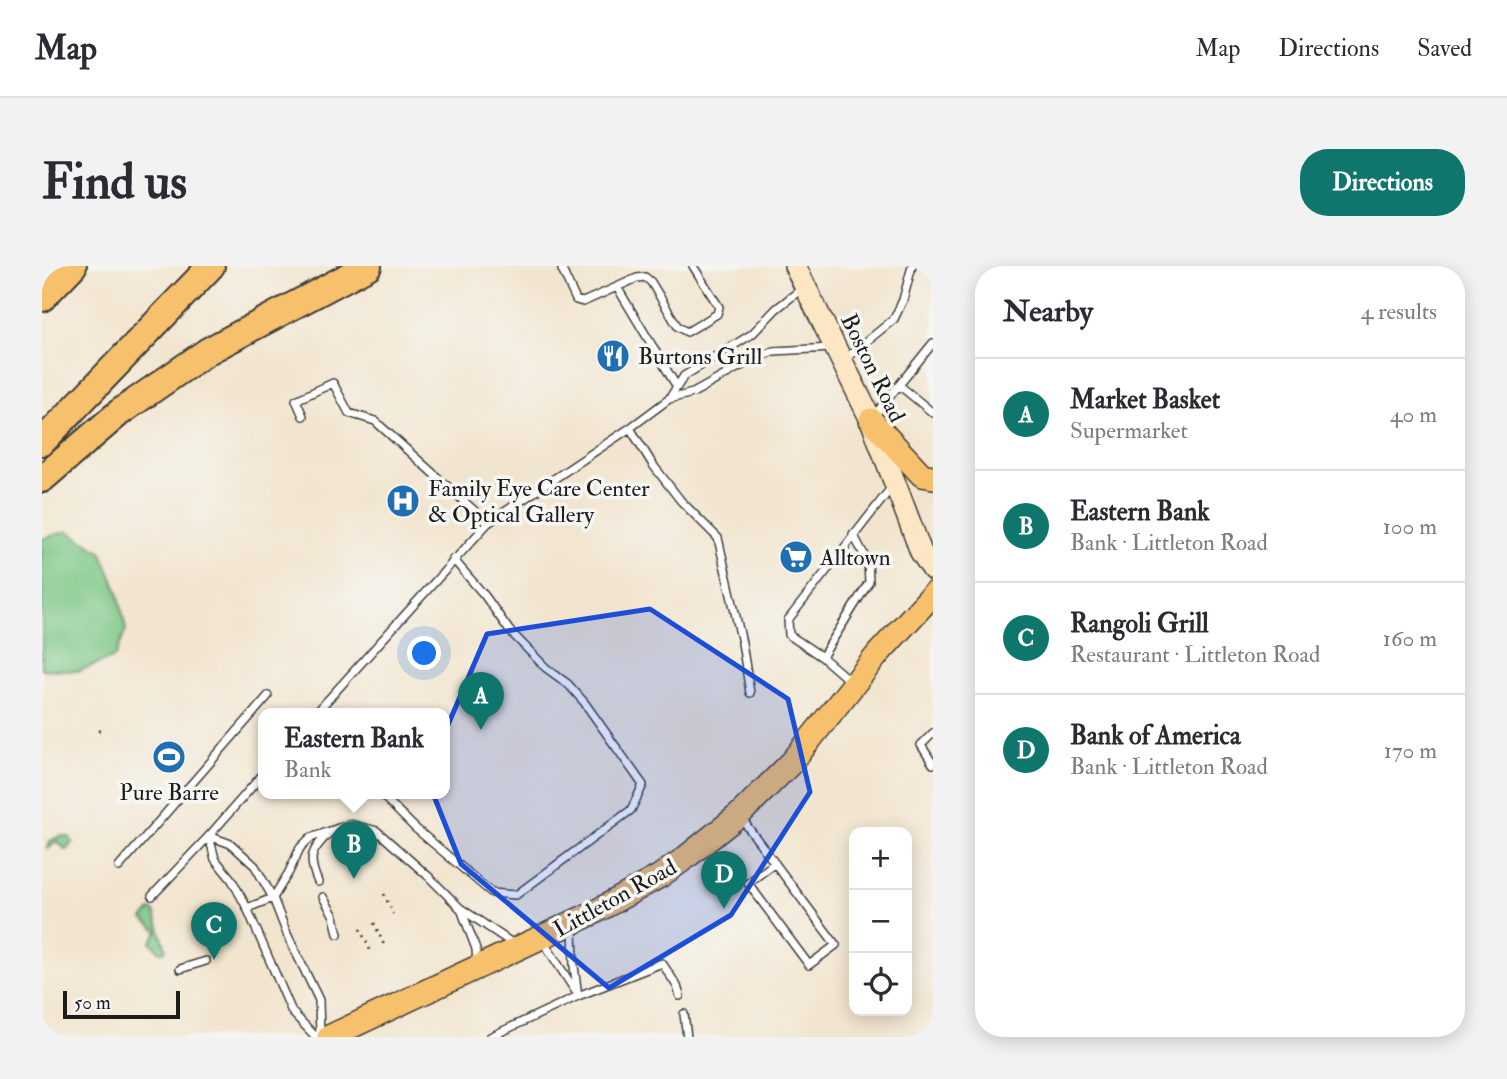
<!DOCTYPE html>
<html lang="en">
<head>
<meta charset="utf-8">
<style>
  body { margin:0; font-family:"IM FELL Double Pica",serif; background:#f2f2f3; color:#2b2b33 }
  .controls { position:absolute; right:21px; bottom:21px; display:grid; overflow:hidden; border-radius:14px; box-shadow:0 4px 18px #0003 }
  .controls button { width:63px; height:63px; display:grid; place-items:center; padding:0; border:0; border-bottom:2px solid #e1e1e2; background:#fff; color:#2b2b33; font:35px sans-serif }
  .scale { position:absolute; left:21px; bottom:18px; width:117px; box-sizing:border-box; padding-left:7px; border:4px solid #1c1c1c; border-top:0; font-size:19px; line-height:24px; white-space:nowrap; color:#1c1c1c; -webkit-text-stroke:5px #f6f6f2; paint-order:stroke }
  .you { position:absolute; left:383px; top:388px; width:24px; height:24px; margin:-18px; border:5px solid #fff; border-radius:50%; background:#1a73e8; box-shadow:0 0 0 10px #1a73e833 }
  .badge { display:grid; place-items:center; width:46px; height:46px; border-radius:50%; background:#0f766e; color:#fff; font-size:23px; font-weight:700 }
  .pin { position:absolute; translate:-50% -58px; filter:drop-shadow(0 2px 4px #0008) }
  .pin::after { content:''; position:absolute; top:37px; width:24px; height:21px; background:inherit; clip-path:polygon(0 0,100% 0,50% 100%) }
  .popup { position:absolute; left:216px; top:442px; width:192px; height:91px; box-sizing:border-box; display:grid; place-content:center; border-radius:14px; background:#fff; filter:drop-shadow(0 2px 5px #0005); font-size:23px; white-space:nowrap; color:#7c7c81 }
  .popup b { font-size:26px; color:#2b2b33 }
  .popup::after { content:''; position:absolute; left:50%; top:100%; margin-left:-14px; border:14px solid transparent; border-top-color:#fff }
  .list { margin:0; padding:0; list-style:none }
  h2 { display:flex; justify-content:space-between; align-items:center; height:91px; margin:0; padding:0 28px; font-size:30px }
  h2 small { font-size:23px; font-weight:400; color:#7c7c81 }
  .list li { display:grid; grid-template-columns:46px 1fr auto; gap:21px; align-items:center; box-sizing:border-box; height:112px; padding:0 28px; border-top:2px solid #e1e1e2 }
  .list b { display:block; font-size:26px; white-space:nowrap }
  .list p { margin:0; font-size:23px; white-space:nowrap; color:#7c7c81 }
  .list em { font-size:23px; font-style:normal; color:#7c7c81 }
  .icon { flex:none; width:38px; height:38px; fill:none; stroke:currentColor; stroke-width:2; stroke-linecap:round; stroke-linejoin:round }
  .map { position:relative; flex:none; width:891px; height:771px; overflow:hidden; border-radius:28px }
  header { display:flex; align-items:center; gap:42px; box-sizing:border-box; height:98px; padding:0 35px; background:#fff; border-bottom:2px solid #e1e1e2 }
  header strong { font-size:33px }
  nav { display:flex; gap:38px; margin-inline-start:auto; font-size:24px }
  .intro { display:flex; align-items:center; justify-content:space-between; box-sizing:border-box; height:168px; padding:0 42px }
  h1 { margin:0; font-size:49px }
  .button { padding:18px 32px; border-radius:28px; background:#0f766e; color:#fff; font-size:24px; font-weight:700 }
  main { display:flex; gap:42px; padding:0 42px }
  aside { flex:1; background:#fff; border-radius:28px; box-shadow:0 4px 18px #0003 }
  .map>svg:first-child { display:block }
  .green { fill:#7ac685; stroke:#4b7150; stroke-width:2 }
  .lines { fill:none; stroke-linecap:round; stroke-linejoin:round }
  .lane-casing { stroke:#3c3a37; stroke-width:10 }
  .secondary-casing { stroke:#3c3a37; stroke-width:24 }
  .primary-casing { stroke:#3c3a37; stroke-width:26 }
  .highway-casing { stroke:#3c3a37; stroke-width:30 }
  .path { stroke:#3c3a37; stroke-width:2.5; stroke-dasharray:2 5; stroke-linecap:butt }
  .lane { stroke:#fff; stroke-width:7 }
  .secondary { stroke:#fce6c4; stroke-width:21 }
  .primary { stroke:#f7c06c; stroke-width:23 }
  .highway { stroke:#f7c06c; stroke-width:26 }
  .marked { fill:#1d4ed8; fill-opacity:0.2; stroke:#1d4ed8; stroke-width:5; stroke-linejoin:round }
  .labels { text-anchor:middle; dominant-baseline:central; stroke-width:7; stroke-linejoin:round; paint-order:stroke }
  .poi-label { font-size:23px; fill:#1c1c1c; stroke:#f6f6f2; text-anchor:start }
  .street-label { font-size:23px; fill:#1c1c1c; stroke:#f6f6f2 }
</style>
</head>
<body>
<header>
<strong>Map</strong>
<nav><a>Map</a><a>Directions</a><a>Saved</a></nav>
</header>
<div class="intro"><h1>Find us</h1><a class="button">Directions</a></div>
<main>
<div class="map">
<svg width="891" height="771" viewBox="0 0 891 771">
  <rect width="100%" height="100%" fill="#f6f6f2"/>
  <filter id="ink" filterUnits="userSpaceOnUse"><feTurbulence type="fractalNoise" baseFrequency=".0143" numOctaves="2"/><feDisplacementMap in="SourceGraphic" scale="14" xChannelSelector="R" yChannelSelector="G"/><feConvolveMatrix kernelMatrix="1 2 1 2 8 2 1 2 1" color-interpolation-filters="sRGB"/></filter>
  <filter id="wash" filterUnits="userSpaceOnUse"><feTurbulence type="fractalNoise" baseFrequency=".00686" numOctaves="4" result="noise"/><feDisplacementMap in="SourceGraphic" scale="28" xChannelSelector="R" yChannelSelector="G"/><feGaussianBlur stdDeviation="1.57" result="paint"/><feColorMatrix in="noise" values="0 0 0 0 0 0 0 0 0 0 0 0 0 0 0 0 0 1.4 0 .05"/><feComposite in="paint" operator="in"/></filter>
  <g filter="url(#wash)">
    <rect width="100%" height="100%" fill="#f2e5cf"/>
    <path class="green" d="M 25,265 L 59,285 L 76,326 L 84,364 L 73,391 L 37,405 L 0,403 L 0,273 Z
      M 18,570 L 27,571 L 31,576 L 24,584 L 15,575 L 6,583 L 8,575 Z
      M 109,644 L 112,645 L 124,683 L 122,686 L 118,686 L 109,676 L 116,665 L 101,653 Z"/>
  </g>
  <g filter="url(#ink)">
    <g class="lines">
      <defs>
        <path id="lane" d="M 522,0 L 520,4 L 534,34 L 541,36 L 595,12 L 603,11 L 609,16 L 636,61 L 645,66 L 675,48 L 677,41 L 651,0
          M 575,21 L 635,121
          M 803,93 L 852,53 L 861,34 L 870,0
          M 857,119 L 891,147
          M 627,133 L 651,127 L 701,99 L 731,85 L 790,82
          M 261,150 L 254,134 L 291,117 L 307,147 L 333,155 L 446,257
          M 832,150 L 891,77
          M 588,162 L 611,199 L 639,235 L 676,272 L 700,377 L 708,427
          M 780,391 L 827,316 L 826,296 L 811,268
          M 809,416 L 780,391 L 747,369 L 746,354 L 849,222
          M 274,447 L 446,257 L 588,162 L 627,133 L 642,110 L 710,68 L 734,43 L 762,21
          M 891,467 L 879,479 L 891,498
          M 338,527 L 373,562 L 450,627 L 474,629 L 589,544 L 601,519 L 542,436 L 526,418 L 504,402 L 467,364 L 443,330 L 411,293
          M 699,552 L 794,679 L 767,699 L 706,617 L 733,597
          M 167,570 L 189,578 L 213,600 L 231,632 L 245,668 L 277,734 L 278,771
          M 167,570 L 173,593 L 190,614 L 205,642 L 250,746 L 274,771
          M 77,601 L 226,430
          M 276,616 C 265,591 269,585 288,566
          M 110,630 L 167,570 L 221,508
          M 281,631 L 292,650 L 296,668
          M 205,642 L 231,632 L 247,606 L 258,582 L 268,572 L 308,558 L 335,565 L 386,610 L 418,642 L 473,679
          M 419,643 L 434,683 L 435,698
          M 531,661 L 532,700 L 536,730
          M 501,675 L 532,723
          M 138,703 L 164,695
          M 642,748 L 645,771
          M 448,771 L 536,730 L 620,697 L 635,720 L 638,730"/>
        <path id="secondary" d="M 753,0 L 829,154 L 879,286 L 891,304"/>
        <path id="primary" d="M 829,154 L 880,209 L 891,211
          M 287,771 L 553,646 L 618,610 L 642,593 L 697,549 L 750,496 L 836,388 L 891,328"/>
        <path id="highway" d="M 0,32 L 31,0
          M 0,176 L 169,0
          M 0,213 L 78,146 L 166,85 L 326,0"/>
      </defs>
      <use href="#lane" class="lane-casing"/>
      <use href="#secondary" class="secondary-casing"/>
      <use href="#primary" class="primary-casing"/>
      <use href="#highway" class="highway-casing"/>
      <path class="path" d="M 57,464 L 61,467
        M 342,628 L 351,648
        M 332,657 L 342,679
        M 318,663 L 329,686"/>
      <use href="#lane" class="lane"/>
      <use href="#secondary" class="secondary"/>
      <use href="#primary" class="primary"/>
      <use href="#highway" class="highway"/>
    </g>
  </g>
  <path class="marked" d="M 608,343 L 746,433 L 768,526 L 689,649 L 567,722 L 419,598 L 384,510 L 445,368 Z"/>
  <defs>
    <symbol id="restaurant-disc" viewBox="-11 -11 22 22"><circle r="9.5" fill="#1f6fb2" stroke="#f6f6f2"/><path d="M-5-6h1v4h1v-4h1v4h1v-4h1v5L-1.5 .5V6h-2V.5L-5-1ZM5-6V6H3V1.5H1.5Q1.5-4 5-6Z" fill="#fff"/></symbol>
    <symbol id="hospital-disc" viewBox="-11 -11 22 22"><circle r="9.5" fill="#1f6fb2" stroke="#f6f6f2"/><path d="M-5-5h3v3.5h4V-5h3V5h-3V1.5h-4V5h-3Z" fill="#fff"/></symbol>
    <symbol id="supermarket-disc" viewBox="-11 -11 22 22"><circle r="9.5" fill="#1f6fb2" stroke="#f6f6f2"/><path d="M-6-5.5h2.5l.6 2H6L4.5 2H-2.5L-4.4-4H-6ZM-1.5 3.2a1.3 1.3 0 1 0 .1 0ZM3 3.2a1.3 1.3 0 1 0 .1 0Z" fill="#fff"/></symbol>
    <symbol id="stadium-disc" viewBox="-11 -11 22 22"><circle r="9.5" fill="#1f6fb2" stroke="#f6f6f2"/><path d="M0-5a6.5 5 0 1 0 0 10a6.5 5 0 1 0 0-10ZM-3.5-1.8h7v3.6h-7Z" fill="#fff"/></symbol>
  </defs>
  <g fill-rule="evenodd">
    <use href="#restaurant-disc" x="552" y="71" width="38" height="38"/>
    <use href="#hospital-disc" x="342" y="216" width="38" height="38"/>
    <use href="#supermarket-disc" x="735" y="272" width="38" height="38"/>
    <use href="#stadium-disc" x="108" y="472" width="38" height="38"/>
  </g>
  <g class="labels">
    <g class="poi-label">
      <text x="596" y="90">Burtons Grill</text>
      <text x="386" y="222">Family Eye Care Center<tspan x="386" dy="26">&amp; Optical Gallery</tspan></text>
      <text x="778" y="291">Alltown</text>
      <text x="127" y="526" text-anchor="middle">Pure Barre</text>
    </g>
    <g class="street-label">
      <text transform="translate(831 102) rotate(64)">Boston Road</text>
      <text transform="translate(573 632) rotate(-29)">Littleton Road</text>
    </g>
  </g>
</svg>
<div class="controls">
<button>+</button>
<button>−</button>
<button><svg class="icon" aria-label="locate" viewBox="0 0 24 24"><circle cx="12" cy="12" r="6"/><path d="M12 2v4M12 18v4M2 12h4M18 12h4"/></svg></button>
</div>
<div class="scale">50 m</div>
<div class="you"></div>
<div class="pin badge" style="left:439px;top:464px">A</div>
<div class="pin badge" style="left:312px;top:613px">B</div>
<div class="popup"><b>Eastern Bank</b>Bank</div>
<div class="pin badge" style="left:172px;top:694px">C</div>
<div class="pin badge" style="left:682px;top:643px">D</div>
</div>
<aside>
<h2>Nearby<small>4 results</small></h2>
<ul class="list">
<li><span class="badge">A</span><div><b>Market Basket</b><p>Supermarket</p></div><em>40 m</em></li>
<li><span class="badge">B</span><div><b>Eastern Bank</b><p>Bank · Littleton Road</p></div><em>100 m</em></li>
<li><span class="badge">C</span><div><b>Rangoli Grill</b><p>Restaurant · Littleton Road</p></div><em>160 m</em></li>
<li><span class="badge">D</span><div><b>Bank of America</b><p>Bank · Littleton Road</p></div><em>170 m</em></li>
</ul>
</aside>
</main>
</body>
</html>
